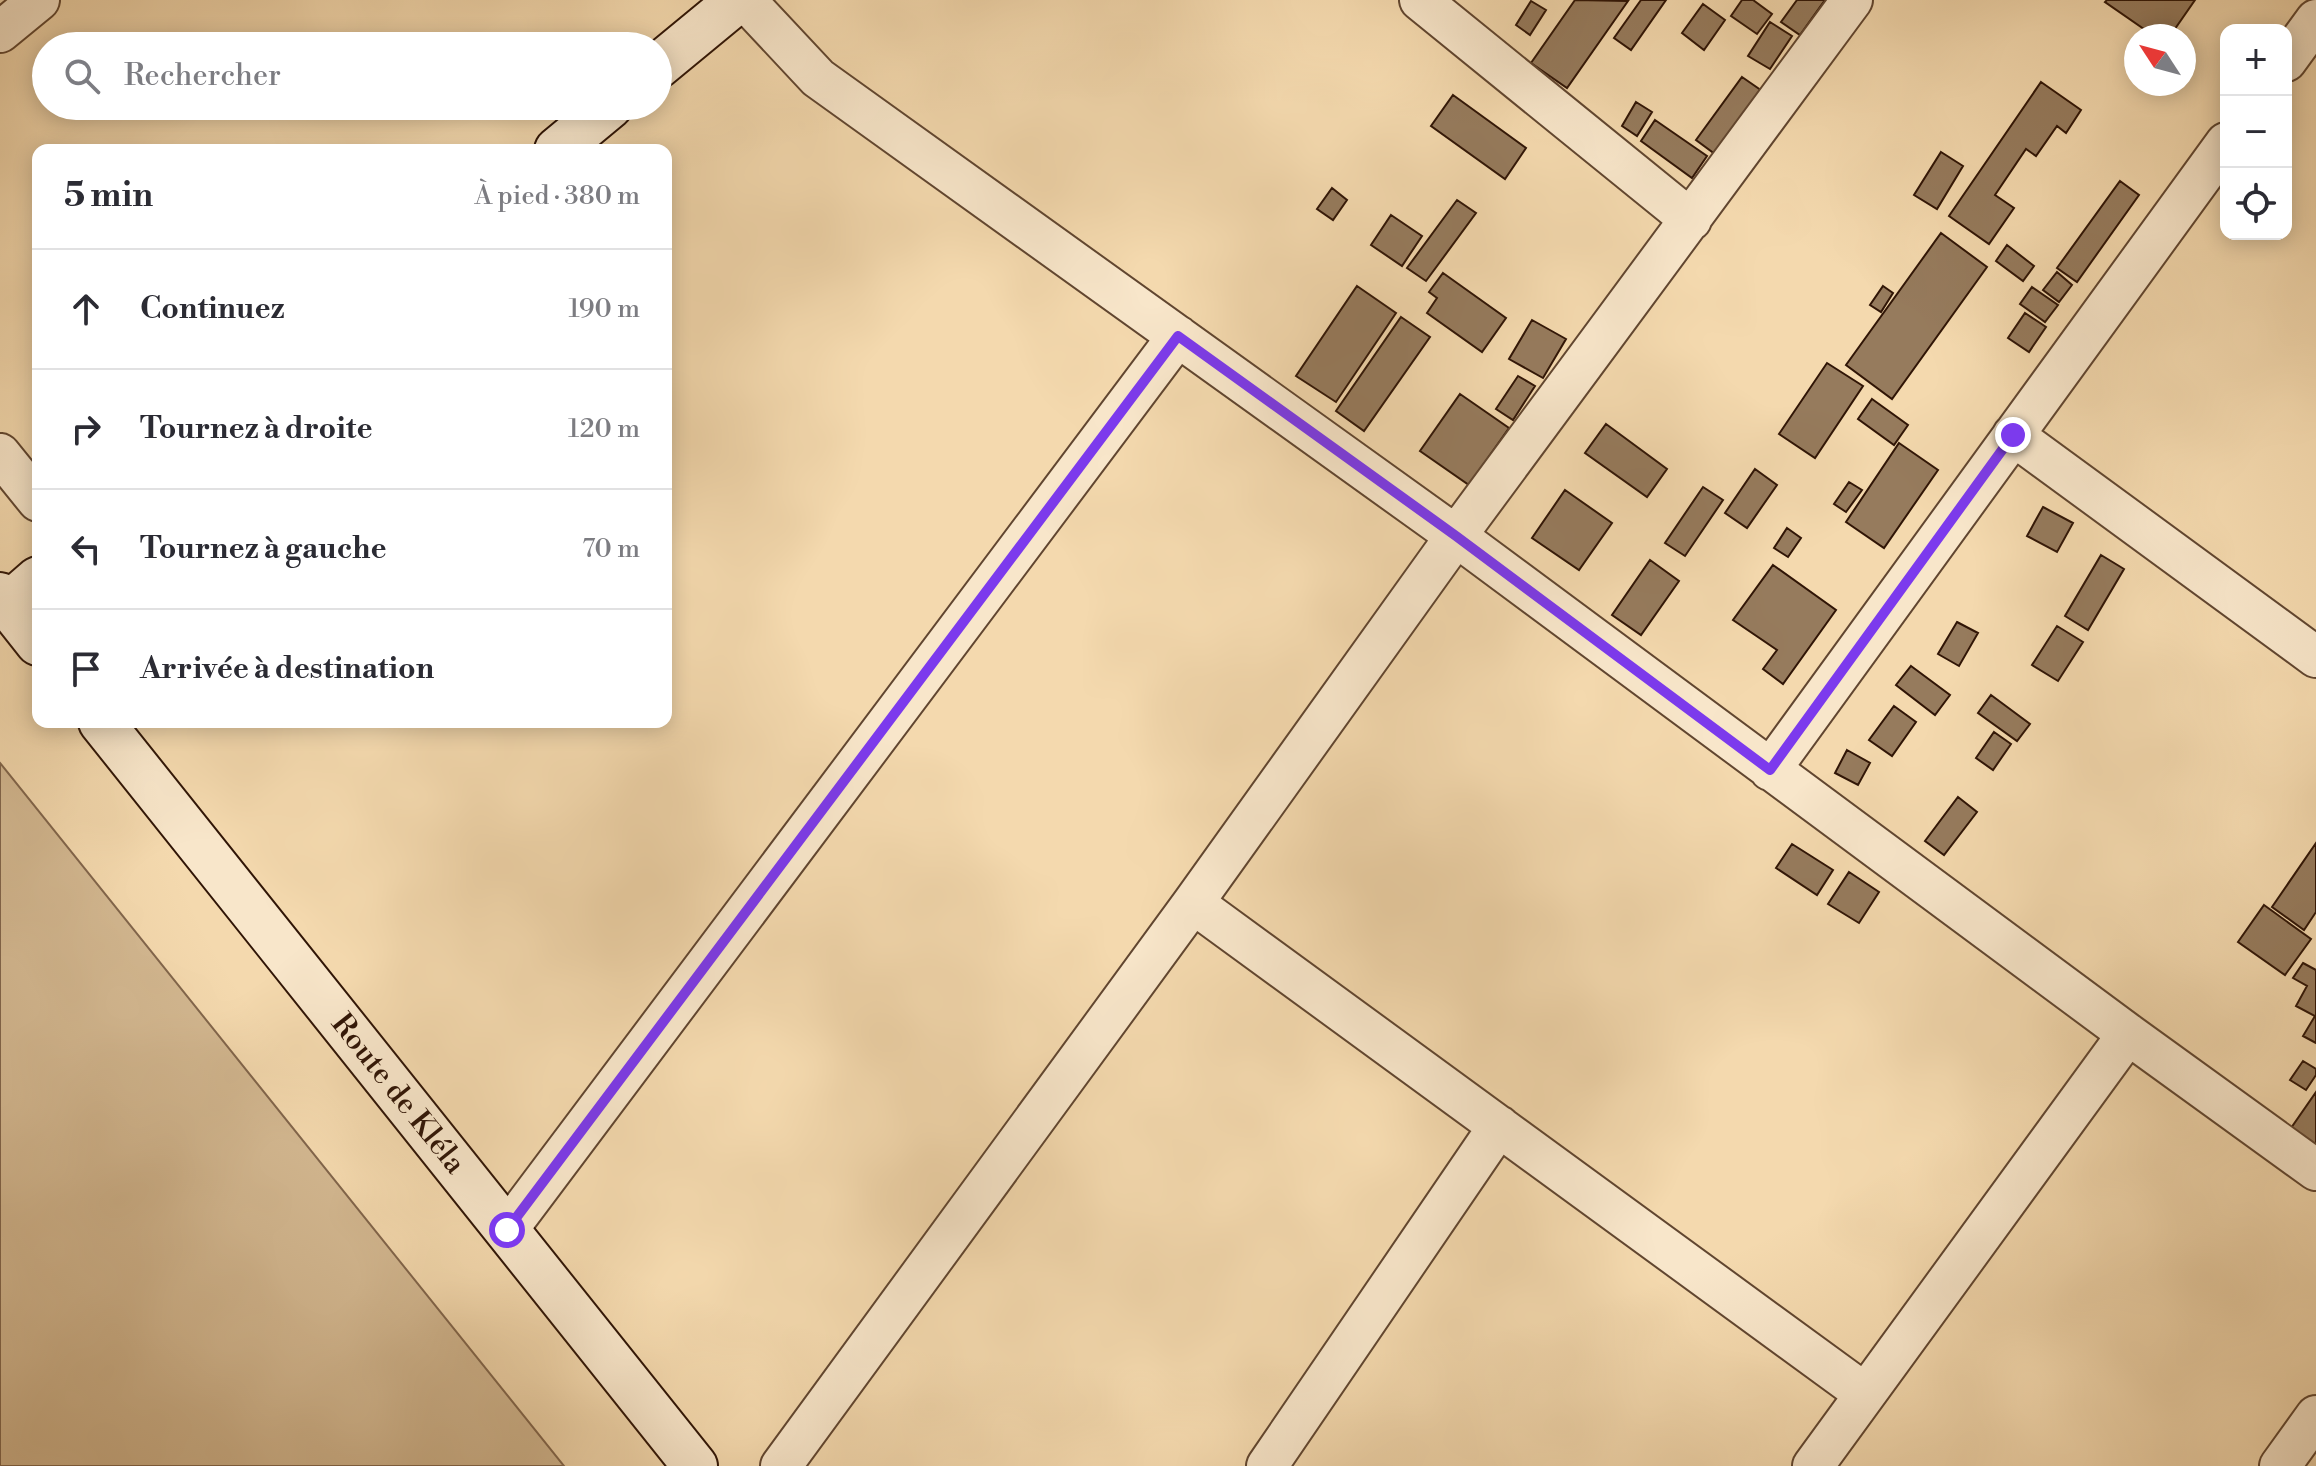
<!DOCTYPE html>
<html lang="fr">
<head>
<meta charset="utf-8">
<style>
  body { margin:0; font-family:"Libre Bodoni",serif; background:#f2f2f3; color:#2b2b33 }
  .controls { position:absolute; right:24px; top:24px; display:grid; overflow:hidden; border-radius:16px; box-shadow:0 4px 20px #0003 }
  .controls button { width:72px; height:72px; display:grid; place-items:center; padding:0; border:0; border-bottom:2px solid #e1e1e2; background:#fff; color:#2b2b33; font:40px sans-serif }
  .compass { position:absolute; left:2124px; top:24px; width:72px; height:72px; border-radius:50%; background:#fff; box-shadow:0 4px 20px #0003; rotate:306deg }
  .stop { position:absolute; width:24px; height:24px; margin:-18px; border:6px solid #7c3aed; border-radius:50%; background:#fff }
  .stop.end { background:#7c3aed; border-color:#fff; box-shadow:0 2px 8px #0008 }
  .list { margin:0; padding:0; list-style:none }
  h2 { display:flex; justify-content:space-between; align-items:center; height:104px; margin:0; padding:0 32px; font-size:34px }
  h2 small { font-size:26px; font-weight:400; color:#7c7c81 }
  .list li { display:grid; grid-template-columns:52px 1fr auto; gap:24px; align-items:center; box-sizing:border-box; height:120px; padding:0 32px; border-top:2px solid #e1e1e2 }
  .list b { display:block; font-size:30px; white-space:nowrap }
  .list em { font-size:26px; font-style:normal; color:#7c7c81 }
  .icon { flex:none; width:44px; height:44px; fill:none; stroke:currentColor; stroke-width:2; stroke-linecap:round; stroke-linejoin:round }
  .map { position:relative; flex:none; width:2316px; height:1466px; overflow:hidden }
  .search { position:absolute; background:#fff; box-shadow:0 4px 20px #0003; left:32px; top:32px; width:640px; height:88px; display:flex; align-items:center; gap:20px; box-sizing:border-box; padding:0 28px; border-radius:44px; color:#7c7c81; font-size:30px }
  .panel { position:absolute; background:#fff; box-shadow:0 4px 20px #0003; left:32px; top:144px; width:640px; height:584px; border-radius:16px }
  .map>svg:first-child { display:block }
  .green { fill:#d3b891; stroke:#82664c; stroke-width:2 }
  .building { fill:#967b5d; stroke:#301506; stroke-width:2 }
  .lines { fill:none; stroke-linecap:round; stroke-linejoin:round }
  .street-casing { stroke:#614630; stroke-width:44 }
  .secondary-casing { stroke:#301506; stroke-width:48 }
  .street { stroke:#f8e6ca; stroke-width:40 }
  .secondary { stroke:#f8e6ca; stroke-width:44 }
  .route { stroke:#7c3aed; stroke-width:10 }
  .labels { text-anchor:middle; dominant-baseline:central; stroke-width:8; stroke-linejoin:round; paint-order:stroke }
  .street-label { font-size:30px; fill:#301506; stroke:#f8e6ca }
</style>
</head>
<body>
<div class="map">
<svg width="2316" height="1466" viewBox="0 0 2316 1466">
  <rect width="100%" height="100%" fill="#f4d9ae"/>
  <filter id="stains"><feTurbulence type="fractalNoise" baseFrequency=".0025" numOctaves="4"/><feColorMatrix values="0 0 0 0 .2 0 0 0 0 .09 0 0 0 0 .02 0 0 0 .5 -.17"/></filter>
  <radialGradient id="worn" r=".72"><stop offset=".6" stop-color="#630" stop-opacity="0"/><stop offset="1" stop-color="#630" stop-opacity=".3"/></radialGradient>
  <path class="green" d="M 0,763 L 564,1466 L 0,1466 Z"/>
  <path class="building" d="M 1575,0 L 1628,1 L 1567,88 L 1531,63 Z
    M 1641,0 L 1666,0 L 1631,50 L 1614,38 Z
    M 1742,0 L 1753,0 L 1772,14 L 1757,34 L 1731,16 Z
    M 1797,0 L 1825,0 L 1800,35 L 1781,22 Z
    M 2107,0 L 2195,0 L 2170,36 L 2154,36 L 2105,2 Z
    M 1531,1 L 1546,10 L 1530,35 L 1516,25 Z
    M 1703,4 L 1725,20 L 1704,50 L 1682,33 Z
    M 1770,22 L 1792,36 L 1770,69 L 1748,56 Z
    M 1742,77 L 1765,93 L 1719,157 L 1696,140 Z
    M 2041,82 L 2081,110 L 2066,133 L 2057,126 L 2036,156 L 2026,149 L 1995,195 L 2014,208 L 1989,244 L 1949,216 Z
    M 1453,95 L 1526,148 L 1505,179 L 1431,126 Z
    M 1636,102 L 1652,112 L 1637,136 L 1622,126 Z
    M 1655,120 L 1707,156 L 1692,178 L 1641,141 Z
    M 1941,152 L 1963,166 L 1937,209 L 1914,195 Z
    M 2120,181 L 2139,195 L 2077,282 L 2057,268 Z
    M 1332,188 L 1347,200 L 1333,220 L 1317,209 Z
    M 1457,200 L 1476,213 L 1426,281 L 1407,268 Z
    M 1391,215 L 1422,236 L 1402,266 L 1371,245 Z
    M 1941,233 L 1987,267 L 1892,399 L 1846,365 Z
    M 2007,245 L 2034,266 L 2023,281 L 1996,261 Z
    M 2057,272 L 2072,285 L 2059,302 L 2043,290 Z
    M 1443,273 L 1506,318 L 1482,352 L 1427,313 L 1437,298 L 1429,292 Z
    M 1357,286 L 1396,313 L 1336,402 L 1296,376 Z
    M 1883,286 L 1893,293 L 1881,312 L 1870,305 Z
    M 2032,287 L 2058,305 L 2045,322 L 2020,304 Z
    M 2025,313 L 2046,327 L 2029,352 L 2008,338 Z
    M 1401,317 L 1430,337 L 1364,431 L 1336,411 Z
    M 1532,320 L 1566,339 L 1543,378 L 1509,359 Z
    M 1827,363 L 1863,386 L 1815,458 L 1779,434 Z
    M 1518,376 L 1535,386 L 1513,420 L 1496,409 Z
    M 1460,394 L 1509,428 L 1469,485 L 1420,451 Z
    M 1872,399 L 1908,425 L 1894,445 L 1858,419 Z
    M 1606,424 L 1667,469 L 1647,497 L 1585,453 Z
    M 1899,443 L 1938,470 L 1884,548 L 1846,522 Z
    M 1755,469 L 1777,485 L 1747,528 L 1725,513 Z
    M 1849,482 L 1862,490 L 1846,512 L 1834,504 Z
    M 1703,487 L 1723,500 L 1685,556 L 1665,543 Z
    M 1565,490 L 1612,523 L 1579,570 L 1532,538 Z
    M 2043,507 L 2073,523 L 2057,552 L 2027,536 Z
    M 1787,528 L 1801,538 L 1788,557 L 1774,548 Z
    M 2101,555 L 2124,569 L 2088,630 L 2065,616 Z
    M 1650,560 L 1679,581 L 1641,635 L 1612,615 Z
    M 1773,565 L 1836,610 L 1783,684 L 1763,669 L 1777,650 L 1733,620 Z
    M 1957,622 L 1978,633 L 1959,666 L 1938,654 Z
    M 2057,626 L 2083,642 L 2058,681 L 2032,665 Z
    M 1911,666 L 1950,695 L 1935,715 L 1896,685 Z
    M 1991,695 L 2030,724 L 2017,741 L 1978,713 Z
    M 1894,706 L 1916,722 L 1892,756 L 1869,740 Z
    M 1994,732 L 2011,744 L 1993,770 L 1976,758 Z
    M 1847,750 L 1870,763 L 1858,785 L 1835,773 Z
    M 1958,797 L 1977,812 L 1944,855 L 1925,841 Z
    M 2316,843 L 2316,912 L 2304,930 L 2272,907 Z
    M 1792,844 L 1833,870 L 1817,895 L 1776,868 Z
    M 1849,872 L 1879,892 L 1859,923 L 1828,904 Z
    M 2264,905 L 2311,939 L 2285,975 L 2238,942 Z
    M 2303,963 L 2316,970 L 2316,1043 L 2303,1036 L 2315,1016 L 2296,1006 L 2307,986 L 2293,978 Z
    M 2303,1061 L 2316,1069 L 2316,1075 L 2306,1090 L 2290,1080 Z
    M 2316,1092 L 2316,1164 L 2282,1141 Z"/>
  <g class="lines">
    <defs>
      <path id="street" d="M 745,0 L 818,78 L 1456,536 L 2128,1034 L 2316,1170
        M 1420,0 L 1691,220
        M 0,32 L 39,0
        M 2286,61 L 2316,20
        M 2013,435 L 2316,657
        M 0,454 L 38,501
        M 1770,770 L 2226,143
        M 1193,903 L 1864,1393
        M 507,1230 L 1178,336
        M 781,1466 L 1193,903 L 1456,536 L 1852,0
        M 1267,1466 L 1499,1126
        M 1813,1466 L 2128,1034
        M 2280,1466 L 2316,1416"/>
      <g id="secondary">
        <path d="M 658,66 L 738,0"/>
        <path d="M 557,150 L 610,106"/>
        <path d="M 0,595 L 38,643"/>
        <path d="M 8,605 L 38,579"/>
        <path id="s1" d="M 101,722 L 695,1466"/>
      </g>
    </defs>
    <use href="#street" class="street-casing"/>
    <use href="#secondary" class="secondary-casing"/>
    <use href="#street" class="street"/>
    <use href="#secondary" class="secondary"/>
  </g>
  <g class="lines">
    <path class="route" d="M 507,1230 L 1178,336 L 1456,536 L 1770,770 L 2013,435"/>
  </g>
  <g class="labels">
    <g class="street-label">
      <text stroke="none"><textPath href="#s1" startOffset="476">Route de Kléla</textPath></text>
    </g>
  </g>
  <rect width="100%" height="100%" filter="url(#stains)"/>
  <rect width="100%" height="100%" fill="url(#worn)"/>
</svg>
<div class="controls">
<button>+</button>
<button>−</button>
<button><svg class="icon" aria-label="locate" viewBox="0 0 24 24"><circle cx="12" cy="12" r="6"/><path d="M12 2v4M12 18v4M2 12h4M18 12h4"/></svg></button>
</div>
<svg class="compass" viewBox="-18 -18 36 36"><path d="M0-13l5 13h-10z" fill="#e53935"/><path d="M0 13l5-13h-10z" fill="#7c7c81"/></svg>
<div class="stop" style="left:507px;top:1230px"></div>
<div class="stop end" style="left:2013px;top:435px"></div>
<div class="search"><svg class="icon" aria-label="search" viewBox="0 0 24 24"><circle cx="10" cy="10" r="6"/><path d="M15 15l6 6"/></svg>Rechercher</div>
<section class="panel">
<h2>5 min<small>À pied · 380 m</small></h2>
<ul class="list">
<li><svg class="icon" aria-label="ahead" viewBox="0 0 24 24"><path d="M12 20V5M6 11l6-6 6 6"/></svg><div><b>Continuez</b></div><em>190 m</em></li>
<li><svg class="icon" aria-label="right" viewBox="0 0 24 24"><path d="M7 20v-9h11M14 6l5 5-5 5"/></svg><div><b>Tournez à droite</b></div><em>120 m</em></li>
<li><svg class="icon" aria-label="left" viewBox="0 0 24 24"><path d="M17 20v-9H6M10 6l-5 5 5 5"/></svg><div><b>Tournez à gauche</b></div><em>70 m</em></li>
<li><svg class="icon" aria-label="arrive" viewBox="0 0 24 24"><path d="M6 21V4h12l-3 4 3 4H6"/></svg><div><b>Arrivée à destination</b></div></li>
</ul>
</section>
</div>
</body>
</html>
